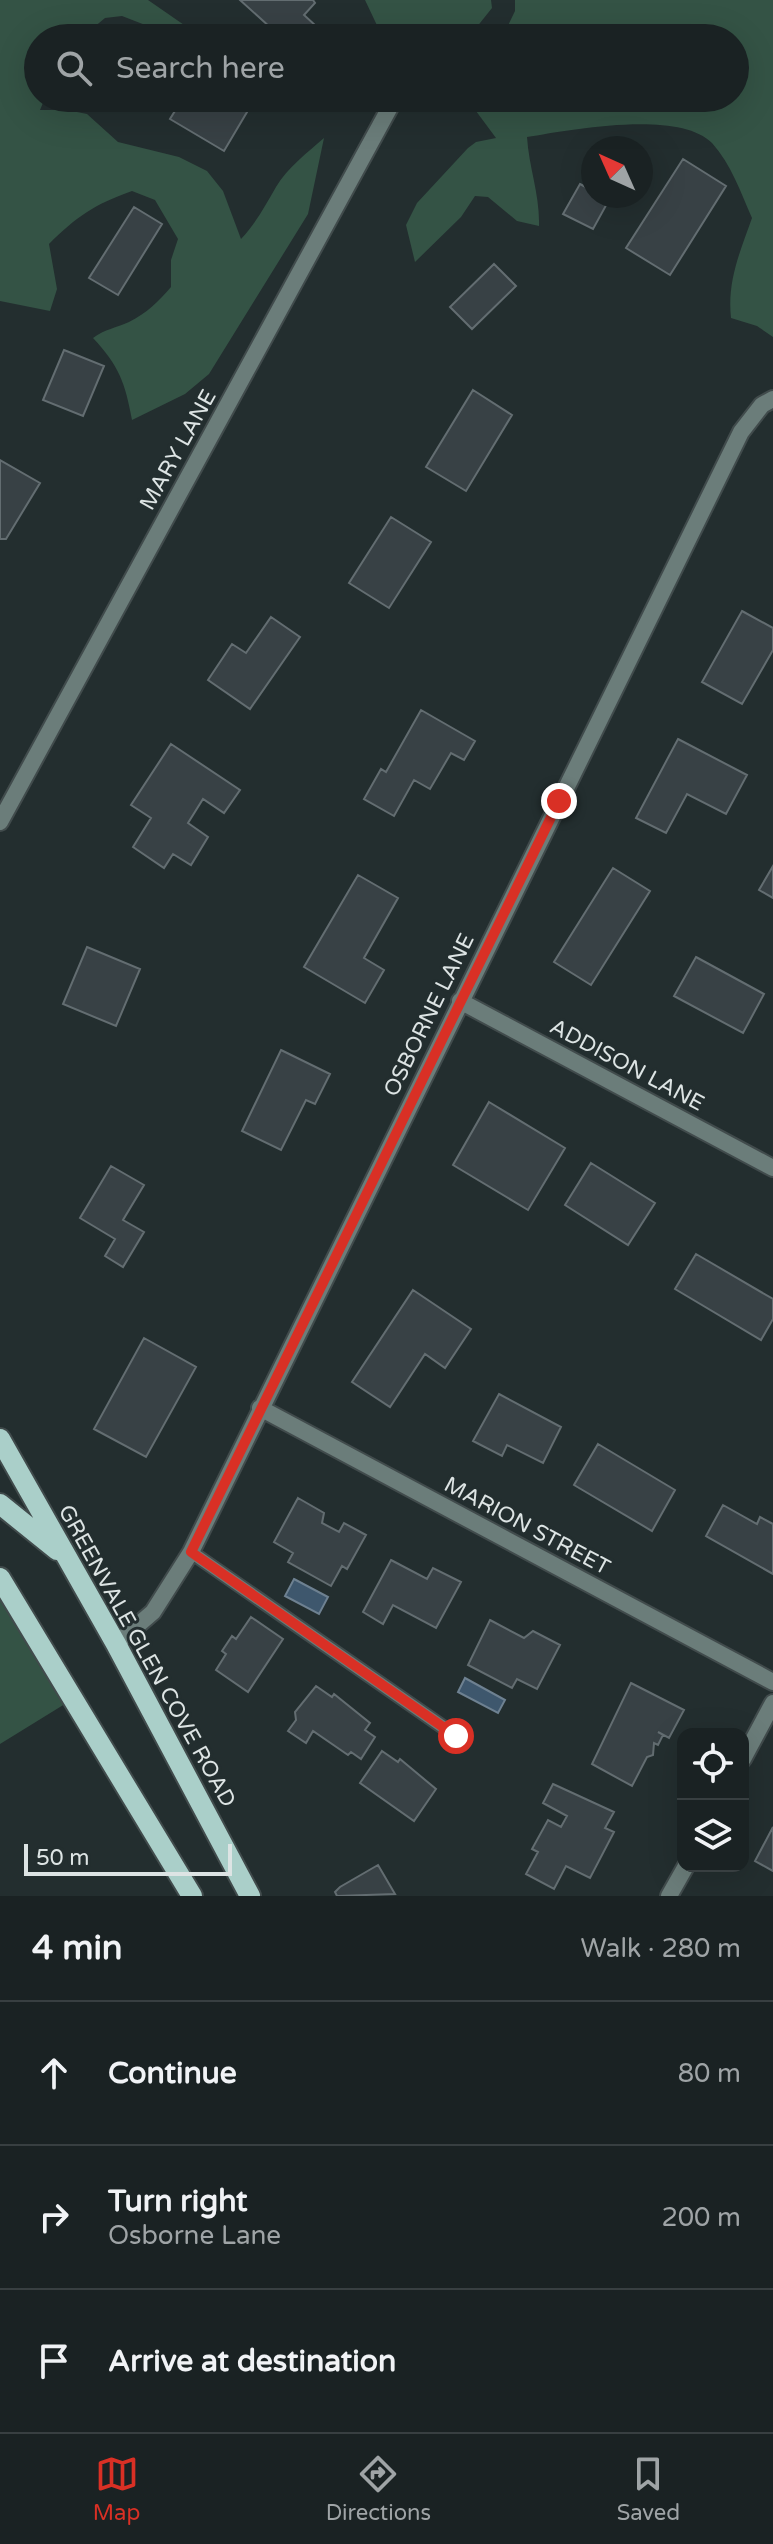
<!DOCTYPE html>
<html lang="en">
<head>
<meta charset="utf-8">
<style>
  body { margin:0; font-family:"Varela Round",sans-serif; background:#272f30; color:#f1f3f6 }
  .controls { position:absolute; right:24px; bottom:24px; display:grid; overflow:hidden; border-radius:16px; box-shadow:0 8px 32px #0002 }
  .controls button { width:72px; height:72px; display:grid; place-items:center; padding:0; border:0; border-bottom:2px solid #383f41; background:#1a2223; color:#f1f3f6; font:40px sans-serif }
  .compass { position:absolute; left:581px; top:136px; width:72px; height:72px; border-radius:50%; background:#1a2223; box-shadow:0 8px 32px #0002; rotate:315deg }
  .scale { position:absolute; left:24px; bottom:20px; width:208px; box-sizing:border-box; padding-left:8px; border:4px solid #dde4e4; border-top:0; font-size:22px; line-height:28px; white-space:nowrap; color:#dde4e4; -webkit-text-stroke:6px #232e2f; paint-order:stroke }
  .stop { position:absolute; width:24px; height:24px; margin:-18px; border:6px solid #d93025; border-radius:50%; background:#fff }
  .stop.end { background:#d93025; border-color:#fff; box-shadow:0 2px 8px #0008 }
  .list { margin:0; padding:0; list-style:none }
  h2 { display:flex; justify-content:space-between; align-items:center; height:104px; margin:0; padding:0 32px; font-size:34px }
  h2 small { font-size:26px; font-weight:400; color:#9fa4a6 }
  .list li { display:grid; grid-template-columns:52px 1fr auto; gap:24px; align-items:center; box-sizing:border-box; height:144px; padding:0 32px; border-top:2px solid #383f41 }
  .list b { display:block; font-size:30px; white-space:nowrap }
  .list p { margin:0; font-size:26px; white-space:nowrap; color:#9fa4a6 }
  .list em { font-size:26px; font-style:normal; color:#9fa4a6 }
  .icon { flex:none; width:44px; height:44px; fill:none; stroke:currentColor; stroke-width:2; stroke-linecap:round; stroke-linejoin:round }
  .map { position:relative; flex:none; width:773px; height:1896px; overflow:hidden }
  .search { position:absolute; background:#1a2223; box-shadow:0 8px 32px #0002; left:24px; right:24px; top:24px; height:88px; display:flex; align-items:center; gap:20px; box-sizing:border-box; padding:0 28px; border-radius:44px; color:#9fa4a6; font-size:30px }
  .sheet { height:536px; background:#1a2223 }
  nav { display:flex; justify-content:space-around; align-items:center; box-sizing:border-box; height:112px; border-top:2px solid #383f41; background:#1a2223; font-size:22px; color:#9fa4a6 }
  nav a { display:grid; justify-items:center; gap:4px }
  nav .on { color:#d93025 }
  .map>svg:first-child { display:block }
  .green { fill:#345345 }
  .water { fill:#3e576d; stroke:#6e8191; stroke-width:2 }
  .building { fill:#384145; stroke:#636d71; stroke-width:2 }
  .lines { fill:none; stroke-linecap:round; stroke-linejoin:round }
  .lane-casing { stroke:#414b4c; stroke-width:16 }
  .street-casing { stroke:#414b4c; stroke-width:20 }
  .primary-casing { stroke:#414b4c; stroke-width:24 }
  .lane { stroke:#6b7d7a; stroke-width:12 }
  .street { stroke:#6b7d7a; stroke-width:16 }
  .primary { stroke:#aacfc9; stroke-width:20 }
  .route { stroke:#d93025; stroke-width:10 }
  .labels { text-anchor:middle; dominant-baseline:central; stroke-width:6; stroke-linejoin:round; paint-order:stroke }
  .street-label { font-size:22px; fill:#dde4e4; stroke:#232e2f }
</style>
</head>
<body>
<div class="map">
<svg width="773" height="1896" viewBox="0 0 773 1896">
  <rect width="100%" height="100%" fill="#232e2f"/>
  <path class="green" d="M 0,0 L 148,0 L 200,36 L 171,35 L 122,16 L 105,18 L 81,38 L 38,38 L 38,98 L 45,98 L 40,110 L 67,110 L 87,114 L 118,142 L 179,157 L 207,171 L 223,191 L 241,239 C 256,223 265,206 276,187 C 288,167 307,153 324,138 L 308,214 L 209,374 L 185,394 L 132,420 C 125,382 119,366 93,338 C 105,329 116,328 129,322 C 147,313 158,302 171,287 L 171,260 L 178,239 L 155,200 L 132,191 C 95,204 76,217 49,244 L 57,289 L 50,311 L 0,301 Z
    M 365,0 L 491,0 L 492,8 L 468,38 L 383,38 Z
    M 515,0 L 773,0 L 773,337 L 757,326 L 731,318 C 727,281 740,252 752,218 C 741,193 731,164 712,143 C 679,109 569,130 527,137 C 529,168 540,195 539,226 L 517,221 L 488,197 L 475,196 L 461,217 L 415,262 L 406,225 L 417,203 L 468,148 L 476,142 L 496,138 L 473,107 L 456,98 L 735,98 L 735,38 L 502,38 L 515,11 Z
    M 0,1578 L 73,1699 L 0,1744 Z"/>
  <path class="water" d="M 294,1579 L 328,1597 L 319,1614 L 285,1596 Z
    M 465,1678 L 505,1700 L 498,1713 L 458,1692 Z"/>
  <path class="building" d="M 240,0 L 313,0 L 315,3 L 304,15 L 329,38 L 282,38 Z
    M 183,98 L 233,98 L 230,102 L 247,112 L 224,151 L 170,119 Z
    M 683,159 L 726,186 L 670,275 L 626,248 Z
    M 580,184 L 593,191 L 593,196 L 609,200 L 593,229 L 563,214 Z
    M 134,207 L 162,224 L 118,295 L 89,278 Z
    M 494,264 L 516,286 L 472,329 L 450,307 Z
    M 64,350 L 104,366 L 83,416 L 43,400 Z
    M 473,390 L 512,415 L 466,491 L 426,467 Z
    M 0,460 L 40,483 L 6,539 L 0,539 Z
    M 391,517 L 431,542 L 389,608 L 349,583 Z
    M 742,611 L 773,628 L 773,650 L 742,704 L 702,682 Z
    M 271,617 L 300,637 L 250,709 L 208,680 L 232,644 L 246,653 Z
    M 421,710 L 475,741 L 464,760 L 451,753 L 430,789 L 414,780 L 394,816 L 364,799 L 381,769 L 386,772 Z
    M 678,739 L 747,775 L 726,814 L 687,794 L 666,833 L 636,818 Z
    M 171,744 L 240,790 L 224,813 L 203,799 L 188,823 L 208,837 L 191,865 L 173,854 L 164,868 L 133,847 L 151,818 L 131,805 Z
    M 773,866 L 773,898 L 759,890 Z
    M 613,868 L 650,891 L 591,985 L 554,962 Z
    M 358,875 L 398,898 L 364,958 L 384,970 L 365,1003 L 304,967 Z
    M 87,947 L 140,969 L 116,1026 L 63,1004 Z
    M 696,957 L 764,994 L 743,1033 L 674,996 Z
    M 281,1050 L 330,1074 L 315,1104 L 306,1100 L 281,1150 L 242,1131 Z
    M 489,1102 L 565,1148 L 528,1210 L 453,1165 Z
    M 591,1163 L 655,1203 L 628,1245 L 565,1205 Z
    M 111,1166 L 144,1185 L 123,1220 L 144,1232 L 123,1267 L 105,1256 L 115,1239 L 80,1218 Z
    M 696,1254 L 773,1299 L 773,1319 L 761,1340 L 675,1289 Z
    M 413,1290 L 471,1329 L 445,1368 L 425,1354 L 390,1407 L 352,1382 Z
    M 144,1338 L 196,1367 L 146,1457 L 94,1429 Z
    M 499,1394 L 561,1427 L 543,1463 L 507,1445 L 502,1456 L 473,1441 Z
    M 598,1444 L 675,1490 L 652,1531 L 574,1485 Z
    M 298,1498 L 324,1513 L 322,1523 L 339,1532 L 344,1523 L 366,1535 L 347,1569 L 342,1566 L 331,1586 L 288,1562 L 293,1553 L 274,1542 Z
    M 723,1505 L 757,1524 L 760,1517 L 773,1524 L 773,1574 L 706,1536 Z
    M 391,1560 L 427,1579 L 433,1568 L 461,1582 L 436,1628 L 393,1605 L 383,1624 L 363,1612 Z
    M 251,1617 L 283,1639 L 248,1692 L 216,1670 L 226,1654 L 222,1651 L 232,1636 L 236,1639 Z
    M 490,1620 L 524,1638 L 533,1631 L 560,1645 L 537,1689 L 517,1679 L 512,1688 L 468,1665 Z
    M 631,1683 L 684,1710 L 669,1738 L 658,1732 L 663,1735 L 658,1745 L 654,1743 L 653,1755 L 647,1757 L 632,1786 L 592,1764 Z
    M 316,1686 L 332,1697 L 334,1694 L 370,1723 L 365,1730 L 375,1737 L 361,1759 L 351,1752 L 348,1755 L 313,1731 L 306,1743 L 288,1731 L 296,1720 L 295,1712 Z
    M 382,1751 L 398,1762 L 400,1759 L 436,1789 L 414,1821 L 360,1783 Z
    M 553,1784 L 614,1812 L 605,1828 L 614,1832 L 590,1878 L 566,1866 L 554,1889 L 526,1874 L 538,1852 L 532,1849 L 548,1820 L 561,1827 L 567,1816 L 543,1803 Z
    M 773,1827 L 773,1871 L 755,1861 Z
    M 378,1865 L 395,1894 L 337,1896 L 335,1892 L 340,1887 Z"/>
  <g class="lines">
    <defs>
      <path id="lane" d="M 191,1552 L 456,1736"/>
      <path id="street" d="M 0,822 L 395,98
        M 460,1001 L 773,1168
        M 260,1408 L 773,1682
        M 116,1644 L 153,1612 L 191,1552 L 741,432 L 762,405 L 773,399
        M 743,1759 L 773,1703
        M 669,1896 L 686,1866"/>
      <path id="primary" d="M 0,1439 L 116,1644 L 250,1896
        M 0,1504 L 57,1550
        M 0,1578 L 192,1896"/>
    </defs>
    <use href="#lane" class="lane-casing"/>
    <use href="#street" class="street-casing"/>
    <use href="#primary" class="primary-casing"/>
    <use href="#lane" class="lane"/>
    <use href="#street" class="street"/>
    <use href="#primary" class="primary"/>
  </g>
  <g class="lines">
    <path class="route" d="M 456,1736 L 191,1552 L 559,801"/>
  </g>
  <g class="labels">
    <g class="street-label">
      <text transform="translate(178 450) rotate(-61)">MARY LANE</text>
      <text transform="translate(429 1015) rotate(-64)">OSBORNE LANE</text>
      <text transform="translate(627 1065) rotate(28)">ADDISON LANE</text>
      <text transform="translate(527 1526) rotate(28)">MARION STREET</text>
      <text transform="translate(147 1656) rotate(61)">GREENVALE GLEN COVE ROAD</text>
    </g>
  </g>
</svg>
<div class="controls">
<button><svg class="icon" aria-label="locate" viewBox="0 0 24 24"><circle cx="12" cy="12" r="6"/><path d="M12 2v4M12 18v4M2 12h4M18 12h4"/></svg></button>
<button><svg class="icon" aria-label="layers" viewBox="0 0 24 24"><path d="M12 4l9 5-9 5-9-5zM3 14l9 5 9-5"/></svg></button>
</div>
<svg class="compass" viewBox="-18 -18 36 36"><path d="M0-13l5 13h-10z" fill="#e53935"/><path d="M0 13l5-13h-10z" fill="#9fa4a6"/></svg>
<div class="scale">50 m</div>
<div class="stop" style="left:456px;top:1736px"></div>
<div class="stop end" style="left:559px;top:801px"></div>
<div class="search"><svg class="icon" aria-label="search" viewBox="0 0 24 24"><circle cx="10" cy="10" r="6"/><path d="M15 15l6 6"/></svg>Search here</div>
</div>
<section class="sheet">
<h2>4 min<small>Walk · 280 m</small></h2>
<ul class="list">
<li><svg class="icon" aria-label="ahead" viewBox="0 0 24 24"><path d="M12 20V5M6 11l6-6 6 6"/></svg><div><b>Continue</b></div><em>80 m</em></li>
<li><svg class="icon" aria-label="right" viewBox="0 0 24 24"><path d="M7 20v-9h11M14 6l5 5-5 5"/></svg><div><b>Turn right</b><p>Osborne Lane</p></div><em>200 m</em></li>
<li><svg class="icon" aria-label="arrive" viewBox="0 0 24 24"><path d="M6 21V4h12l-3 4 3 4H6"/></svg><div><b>Arrive at destination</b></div></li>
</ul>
</section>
<nav>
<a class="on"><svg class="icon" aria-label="map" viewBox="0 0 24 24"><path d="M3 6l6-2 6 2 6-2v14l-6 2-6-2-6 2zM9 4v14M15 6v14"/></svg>Map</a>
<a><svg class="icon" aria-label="directions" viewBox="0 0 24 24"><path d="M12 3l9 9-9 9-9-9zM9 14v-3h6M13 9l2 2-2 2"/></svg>Directions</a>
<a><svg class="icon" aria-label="saved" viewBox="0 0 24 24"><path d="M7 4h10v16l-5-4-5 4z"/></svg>Saved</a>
</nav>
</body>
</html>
